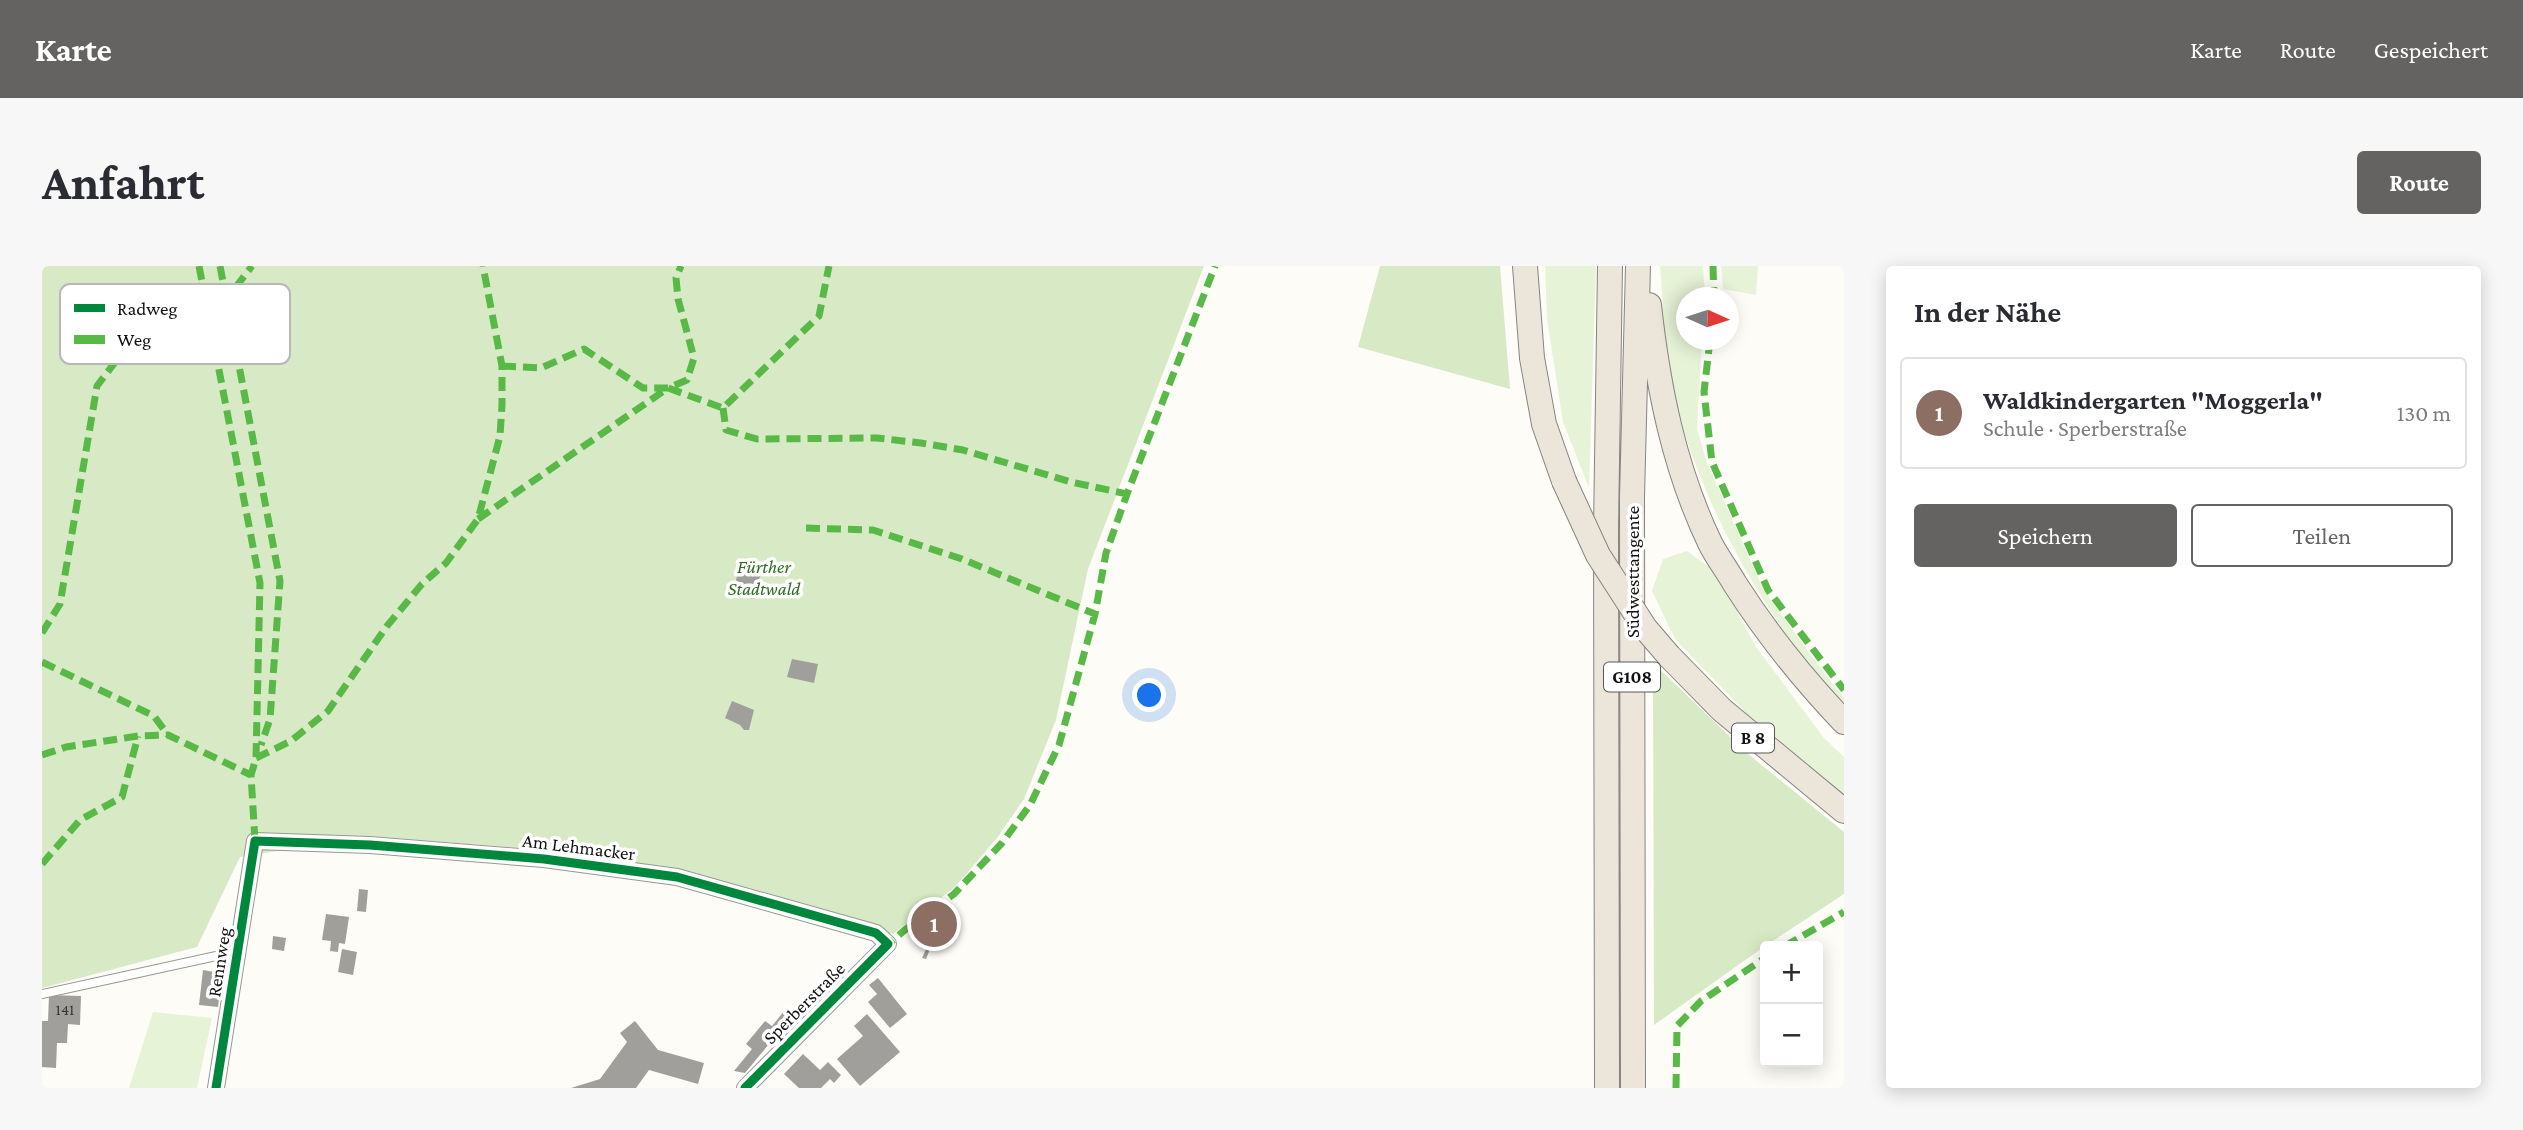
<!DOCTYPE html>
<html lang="de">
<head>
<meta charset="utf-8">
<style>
  body { margin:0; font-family:"Crimson Pro",serif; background:#f7f7f7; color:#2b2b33 }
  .controls { position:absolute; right:21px; bottom:21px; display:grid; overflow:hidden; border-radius:7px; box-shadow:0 4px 18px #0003 }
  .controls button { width:63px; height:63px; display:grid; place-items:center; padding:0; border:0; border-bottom:2px solid #e1e1e2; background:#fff; color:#2b2b33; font:35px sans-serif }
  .compass { position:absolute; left:1634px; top:21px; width:63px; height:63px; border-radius:50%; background:#fff; box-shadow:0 4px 18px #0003; rotate:93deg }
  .you { position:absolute; left:1108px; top:430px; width:24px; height:24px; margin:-18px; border:5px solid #fff; border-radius:50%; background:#1a73e8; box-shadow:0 0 0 10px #1a73e833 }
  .badge { display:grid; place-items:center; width:46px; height:46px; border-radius:50%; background:#646362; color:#fff; font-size:23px; font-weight:700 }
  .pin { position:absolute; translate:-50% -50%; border:4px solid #fff; box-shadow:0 2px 7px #0006 }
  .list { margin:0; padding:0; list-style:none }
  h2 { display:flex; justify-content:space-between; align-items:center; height:91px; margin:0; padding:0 28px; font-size:30px }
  h2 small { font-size:23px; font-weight:400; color:#7c7c81 }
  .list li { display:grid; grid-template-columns:46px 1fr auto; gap:21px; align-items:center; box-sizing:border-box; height:112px; margin:0 14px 14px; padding:0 14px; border:2px solid #e1e1e2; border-radius:7px }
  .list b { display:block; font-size:26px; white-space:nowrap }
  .list p { margin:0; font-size:23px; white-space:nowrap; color:#7c7c81 }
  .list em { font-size:23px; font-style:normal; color:#7c7c81 }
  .actions { display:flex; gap:14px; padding:21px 28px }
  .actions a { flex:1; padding:16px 0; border:2px solid #646362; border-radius:7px; text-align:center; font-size:24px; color:#646362 }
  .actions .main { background:#646362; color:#fff }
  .map { position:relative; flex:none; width:1802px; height:822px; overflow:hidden; border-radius:7px }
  header { display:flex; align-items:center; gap:42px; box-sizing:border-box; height:98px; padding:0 35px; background:#646362; color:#fff }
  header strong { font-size:33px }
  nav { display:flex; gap:38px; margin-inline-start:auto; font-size:24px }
  .intro { display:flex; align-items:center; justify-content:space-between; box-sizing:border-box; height:168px; padding:0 42px }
  h1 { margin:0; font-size:49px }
  .button { padding:18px 32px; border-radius:7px; background:#646362; color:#fff; font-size:24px; font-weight:700 }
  main { display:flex; gap:42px; padding:0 42px }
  aside { flex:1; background:#fff; border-radius:7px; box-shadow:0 4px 18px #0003 }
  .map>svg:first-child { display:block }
  .green { fill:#e7f3d7 }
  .forest { fill:#d8eac5 }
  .building { fill:#a19f9c }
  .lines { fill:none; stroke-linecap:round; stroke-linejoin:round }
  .service-casing { stroke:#979795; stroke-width:10 }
  .minor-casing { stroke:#979795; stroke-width:18 }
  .trunk-casing { stroke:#858482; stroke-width:26 }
  .service { stroke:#fffffe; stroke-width:8 }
  .minor { stroke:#fffffe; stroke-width:16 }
  .trunk { stroke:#ece5da; stroke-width:24 }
  .trunk-bridge-casing { stroke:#858482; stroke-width:26; stroke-linecap:butt }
  .trunk-bridge { stroke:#ece5da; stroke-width:24 }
  .quiet { stroke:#58b947; stroke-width:7; stroke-dasharray:14 7; stroke-linecap:butt }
  .cycleway-casing { stroke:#fff; stroke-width:13 }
  .cycleway { stroke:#00873e; stroke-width:9 }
  .labels { text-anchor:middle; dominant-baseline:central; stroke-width:7; stroke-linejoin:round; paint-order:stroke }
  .number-label { font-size:16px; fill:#353434 }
  .shield { fill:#fff; stroke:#585858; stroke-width:2 }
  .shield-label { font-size:18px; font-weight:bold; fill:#111 }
  .park-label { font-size:19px; font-style:italic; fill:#2f6b1f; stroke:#fff }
  .street-label { font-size:19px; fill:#111; stroke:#fff }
  .key { fill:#fff; stroke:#b8b8b8; stroke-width:2 }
  .key-label { font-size:19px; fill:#111 }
</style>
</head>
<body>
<header>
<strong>Karte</strong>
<nav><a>Karte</a><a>Route</a><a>Gespeichert</a></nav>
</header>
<div class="intro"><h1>Anfahrt</h1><a class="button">Route</a></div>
<main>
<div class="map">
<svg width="1802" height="822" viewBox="0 0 1802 822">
  <rect width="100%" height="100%" fill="#fdfcf7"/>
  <path class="green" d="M 1503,0 L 1554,0 L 1547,222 L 1521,156 L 1505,53 Z
    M 1618,0 L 1661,0 L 1663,31 L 1644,32 L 1644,74 L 1660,74 L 1655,163 L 1665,197 L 1722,325 L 1791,419 L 1802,431 L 1802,440 C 1725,357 1649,224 1629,112 C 1622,75 1621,37 1618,0 Z
    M 1679,0 L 1716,0 L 1714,29 L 1681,23 Z
    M 1645,285 L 1674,306 L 1714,381 L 1782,472 L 1802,491 L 1802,528 L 1706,449 L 1633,373 L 1610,325 L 1621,293 Z
    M 111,746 L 170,752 L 155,822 L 87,822 Z"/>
  <path class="forest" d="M 0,0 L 1162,0 L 1046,303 L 1014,454 L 982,533 L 955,572 L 913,621 L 851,668 L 610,602 L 503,584 L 327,570 L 198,591 L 155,681 L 0,722 Z
    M 1338,0 L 1458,0 L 1468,123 L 1316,81 Z
    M 1611,397 L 1705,487 L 1802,566 L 1802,628 L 1723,680 L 1612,759 Z"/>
  <path class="building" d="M 696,305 L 718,310 L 712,333 L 691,328 Z
    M 750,393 L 776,398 L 772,417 L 745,411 Z
    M 690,435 L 712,444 L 707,464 L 702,464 L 698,459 L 683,452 Z
    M 317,623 L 326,624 L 324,646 L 315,645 Z
    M 898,646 L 902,648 L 884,693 L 880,692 L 885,681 L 874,677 L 876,672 L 886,676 Z
    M 284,648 L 307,651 L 303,678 L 297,677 L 296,686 L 288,685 L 289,675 L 280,674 Z
    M 231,670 L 244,672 L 242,685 L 230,683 Z
    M 300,683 L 315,686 L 311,709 L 296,706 Z
    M 173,699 L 181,700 L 176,741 L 157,739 L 161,704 L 172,706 Z
    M 836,712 L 865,748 L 848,762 L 826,736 L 835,728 L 827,719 Z
    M 7,729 L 39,730 L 38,759 L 26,758 L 25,777 L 15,777 L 14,802 L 0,801 L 0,755 L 6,755 Z
    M 743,744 L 750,750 L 703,807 L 692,805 L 710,783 L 704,778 L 723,755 L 730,760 Z
    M 825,748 L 858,786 L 818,820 L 795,793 L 821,770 L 812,760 Z
    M 593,755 L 616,784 L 662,797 L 656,818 L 607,804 L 594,822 L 529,822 L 558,813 L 585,776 L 578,767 Z
    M 761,788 L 778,804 L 786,796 L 799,809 L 792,817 L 788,813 L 779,822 L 757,822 L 742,808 Z"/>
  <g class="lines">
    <defs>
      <path id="service" d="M 0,728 L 197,685"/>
      <path id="minor" d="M 174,822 L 213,575 L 328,579 L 502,593 L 635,611 L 834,667 L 846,678 L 703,822"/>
      <path id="trunk" d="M 1483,0 L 1490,92 L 1502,158 L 1522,215
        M 1607,39 C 1616,121 1632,202 1668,277 C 1675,291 1685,304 1693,318 C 1725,368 1761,413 1802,456
        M 1627,390 L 1680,444 L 1802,545
        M 1565,822 L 1564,262 L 1568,0
        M 1591,822 L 1590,231 L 1596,0"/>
    </defs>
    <use href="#service" class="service-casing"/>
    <use href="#minor" class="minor-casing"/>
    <use href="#trunk" class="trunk-casing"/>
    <use href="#service" class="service"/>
    <use href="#minor" class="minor"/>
    <use href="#trunk" class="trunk"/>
    <defs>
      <path id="trunk-bridge" d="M 1522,215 L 1556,289 L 1603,362 L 1627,390"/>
    </defs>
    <use href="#trunk-bridge" class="trunk-bridge-casing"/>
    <use href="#trunk-bridge" class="trunk-bridge"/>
    <path class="quiet" d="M 157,0 L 218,317 L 214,492 L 209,509 L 213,575
      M 178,0 L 238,315 L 228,453 L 219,479
      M 1671,0 L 1672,32
      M 168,55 L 210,0
      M 1668,74 L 1662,126 L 1670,196 L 1726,324 L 1802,424
      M 460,100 L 499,102 L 542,83 L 601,122 L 626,122 L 645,114 L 652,92 L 636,33 L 634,12 L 639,0
      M 681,142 L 684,164 L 715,173 L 835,172 L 879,177 L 921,184 L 1029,216 L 1085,228
      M 436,253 L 626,122 L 681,142 L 777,50 L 787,0
      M 764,262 L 831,264 L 920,293 L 1053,348
      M 0,367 L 18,338 L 55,120 L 92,71 L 94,44 L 161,19
      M 0,396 L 112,450 L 126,469
      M 0,489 L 24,481 L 96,470 L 126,469 L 209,509
      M 214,492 L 249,475 L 286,445 L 345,360 L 380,318 L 404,297 L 436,253 L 458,170 L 460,139 L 460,100 L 441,0
      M 0,598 L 38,554 L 80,531 L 96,470
      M 1743,680 L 1802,646
      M 841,683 L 864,663 L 912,628 L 960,577 L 988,539 L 1017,479 L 1053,348 L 1064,287 L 1085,228 L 1173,0
      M 1634,822 L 1635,760 L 1659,735 L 1723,692"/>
    <defs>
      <path id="cycleway" d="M 174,822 L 213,575 L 328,579 L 502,593 L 635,611 L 834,667 L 846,678 L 703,822"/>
    </defs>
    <use href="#cycleway" class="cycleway-casing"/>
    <use href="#cycleway" class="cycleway"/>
  </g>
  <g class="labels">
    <g class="number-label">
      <text x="23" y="743">141</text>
    </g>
    <g class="shield">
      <rect x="1562" y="396.5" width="56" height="29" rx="5"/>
      <rect x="1690" y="457.5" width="42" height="29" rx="5"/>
    </g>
    <g class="shield-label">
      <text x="1590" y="411">G108</text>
      <text x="1711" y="472">B 8</text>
    </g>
    <g class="park-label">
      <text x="722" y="300">Fürther<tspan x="722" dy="22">Stadtwald</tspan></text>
    </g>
    <g class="street-label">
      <text transform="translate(1590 306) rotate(-90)">Südwesttangente</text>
      <text transform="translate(537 581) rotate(7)">Am Lehmacker</text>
      <text transform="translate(177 696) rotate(-81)">Rennweg</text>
      <text transform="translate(762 737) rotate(-45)">Sperberstraße</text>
    </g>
  </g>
  <rect x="18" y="18" width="230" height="80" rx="10" class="key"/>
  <rect x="32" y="38" width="31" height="8" fill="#00873e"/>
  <rect x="32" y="69" width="31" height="9" fill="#58b947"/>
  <g class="key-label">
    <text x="75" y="49">Radweg</text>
    <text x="75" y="80">Weg</text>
  </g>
</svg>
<div class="controls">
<button>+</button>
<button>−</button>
</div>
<svg class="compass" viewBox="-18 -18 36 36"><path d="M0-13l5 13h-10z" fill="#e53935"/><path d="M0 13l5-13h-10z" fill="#7c7c81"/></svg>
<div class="you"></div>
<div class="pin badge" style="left:892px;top:658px;background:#8d6e63">1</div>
</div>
<aside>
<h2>In der Nähe<small></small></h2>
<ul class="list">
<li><span class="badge" style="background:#8d6e63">1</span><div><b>Waldkindergarten &quot;Moggerla&quot;</b><p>Schule · Sperberstraße</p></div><em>130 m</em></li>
</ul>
<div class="actions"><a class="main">Speichern</a><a>Teilen</a></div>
</aside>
</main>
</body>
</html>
